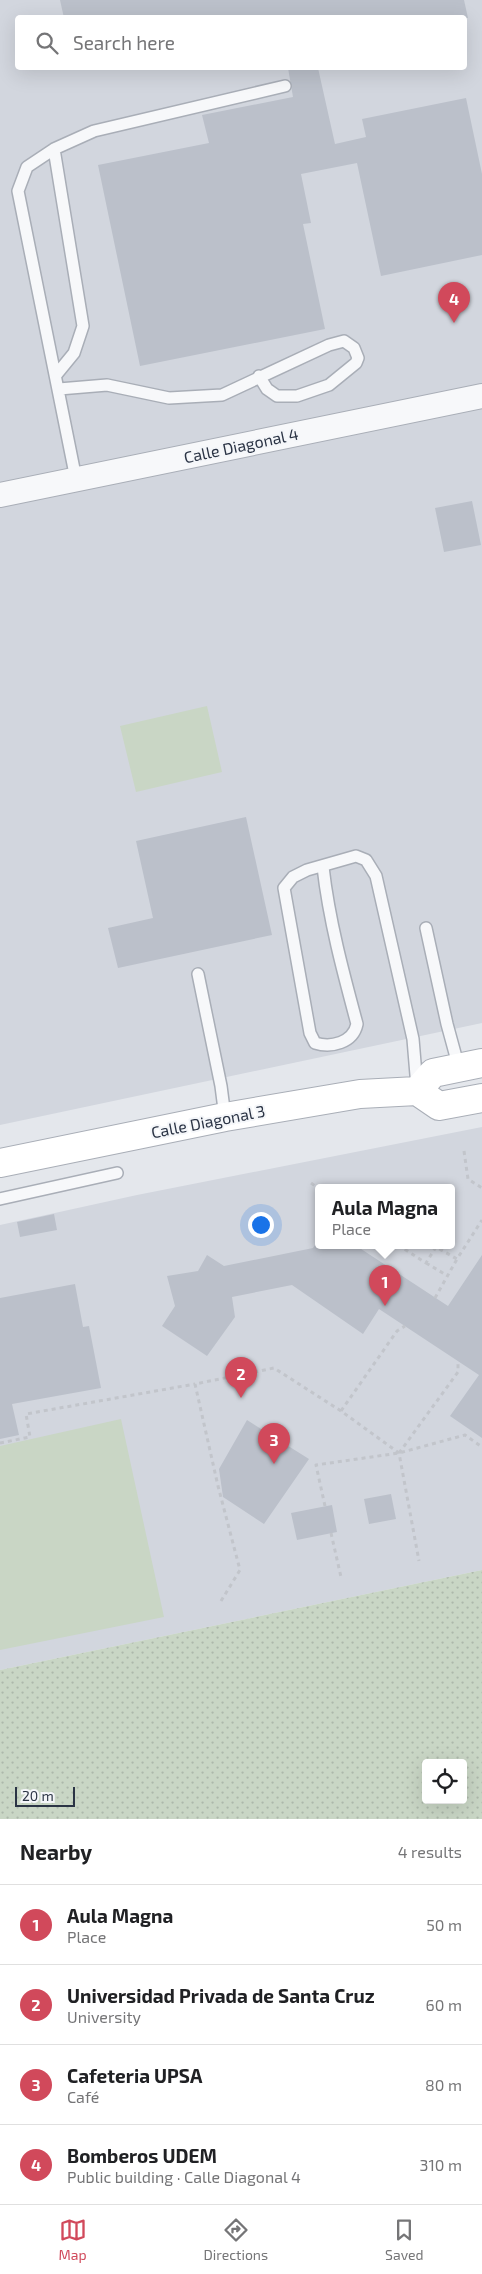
<!DOCTYPE html>
<html lang="en">
<head>
<meta charset="utf-8">
<style>
  body { margin:0; font-family:"Exo 2",sans-serif; background:#f2f2f2; color:#202124 }
  .controls { position:absolute; right:15px; bottom:15px; display:grid; overflow:hidden; border-radius:5px; box-shadow:0 5px 20px #0002 }
  .controls button { width:45px; height:45px; display:grid; place-items:center; padding:0; border:0; border-bottom:1px solid #e0e0e0; background:#fff; color:#202124; font:25px sans-serif }
  .scale { position:absolute; left:15px; bottom:12px; width:60px; box-sizing:border-box; padding-left:5px; border:2px solid #2b3445; border-top:0; font-size:14px; line-height:18px; white-space:nowrap; color:#2b3445; -webkit-text-stroke:4px #f4f6f9; paint-order:stroke }
  .you { position:absolute; left:260px; top:1224px; width:18px; height:18px; margin:-12px; border:4px solid #fff; border-radius:50%; background:#1a73e8; box-shadow:0 0 0 8px #1a73e833 }
  .badge { display:grid; place-items:center; width:32px; height:32px; border-radius:50%; background:#d1495b; color:#fff; font-size:16px; font-weight:700 }
  .pin { position:absolute; translate:-50% -41px; filter:drop-shadow(0 1px 2px #0008) }
  .pin::after { content:''; position:absolute; top:26px; width:18px; height:15px; background:inherit; clip-path:polygon(0 0,100% 0,50% 100%) }
  .popup { position:absolute; left:315px; top:1184px; width:140px; height:65px; box-sizing:border-box; display:grid; place-content:center; border-radius:5px; background:#fff; filter:drop-shadow(0 1px 4px #0005); font-size:16px; white-space:nowrap; color:#757577 }
  .popup b { font-size:19px; color:#202124 }
  .popup::after { content:''; position:absolute; left:50%; top:100%; margin-left:-10px; border:10px solid transparent; border-top-color:#fff }
  .list { margin:0; padding:0; list-style:none }
  h2 { display:flex; justify-content:space-between; align-items:center; height:65px; margin:0; padding:0 20px; font-size:21px }
  h2 small { font-size:16px; font-weight:400; color:#757577 }
  .list li { display:grid; grid-template-columns:32px 1fr auto; gap:15px; align-items:center; box-sizing:border-box; height:80px; padding:0 20px; border-top:1px solid #e0e0e0 }
  .list b { display:block; font-size:19px; white-space:nowrap }
  .list p { margin:0; font-size:16px; white-space:nowrap; color:#757577 }
  .list em { font-size:16px; font-style:normal; color:#757577 }
  .icon { flex:none; width:28px; height:28px; fill:none; stroke:currentColor; stroke-width:2; stroke-linecap:round; stroke-linejoin:round }
  .map { position:relative; flex:none; width:482px; height:1819px; overflow:hidden }
  .search { position:absolute; background:#fff; box-shadow:0 5px 20px #0002; left:15px; right:15px; top:15px; height:55px; display:flex; align-items:center; gap:12px; box-sizing:border-box; padding:0 18px; border-radius:5px; color:#757577; font-size:19px }
  .sheet { height:385px; background:#fff }
  nav { display:flex; justify-content:space-around; align-items:center; box-sizing:border-box; height:70px; border-top:1px solid #e0e0e0; background:#fff; font-size:14px; color:#757577 }
  nav a { display:grid; justify-items:center; gap:2px }
  nav .on { color:#d1495b }
  .map>svg:first-child { display:block }
  .built { fill:#d2d6de; fill-rule:evenodd }
  .grass { fill:url(#grass-dots); fill-rule:evenodd }
  .green { fill:#c9d6c5 }
  .building { fill:#bbc0ca }
  .lines { fill:none; stroke-linecap:round; stroke-linejoin:round }
  .lane-casing { stroke:#a9aeb7; stroke-width:14 }
  .street-casing { stroke:#a9aeb7; stroke-width:26 }
  .secondary-casing { stroke:#a9aeb7; stroke-width:30 }
  .path { stroke:#c2c5cb; stroke-width:3; stroke-dasharray:4 4; stroke-linecap:butt }
  .lane { stroke:#f7f8fa; stroke-width:11 }
  .street { stroke:#f7f8fa; stroke-width:24 }
  .secondary { stroke:#fff; stroke-width:28 }
  .labels { text-anchor:middle; dominant-baseline:central; stroke-width:4; stroke-linejoin:round; paint-order:stroke }
  .street-label { font-size:16px; fill:#2b3445; stroke:#f4f6f9 }
</style>
</head>
<body>
<div class="map">
<svg width="482" height="1819" viewBox="0 0 482 1819">
  <defs>
    <pattern id="grass-dots" width="8" height="8" patternUnits="userSpaceOnUse" patternTransform="scale(1.25)"><rect width="8" height="8" fill="#c9d6c5"/><path d="M2 2h.1M6 6h.1" fill="none" stroke="#adb8ab" stroke-width="1.8" stroke-linecap="round"/></pattern>
  </defs>
  <rect width="100%" height="100%" fill="#e4e7ec"/>
  <path class="built" d="M 0,0 L 482,0 L 482,1023 L 0,1125 ZM 18,18 L 464,18 L 464,68 L 18,68 Z
    M 482,1127 L 482,1570 L 0,1670 L 0,1225 L 137,1195 ZM 319,1187 L 451,1187 L 451,1245 L 319,1245 Z"/>
  <path class="grass" d="M 482,1570 L 482,1819 L 0,1819 L 0,1670 ZM 426,1763 L 463,1763 L 463,1800 L 426,1800 Z"/>
  <path class="green" d="M 207,706 L 222,772 L 136,792 L 120,726 Z
    M 121,1419 L 164,1617 L 0,1650 L 0,1446 Z"/>
  <path class="building" d="M 60,0 L 464,0 L 468,18 L 64,18 Z
    M 288,68 L 318,68 L 335,144 L 366,137 L 362,119 L 466,98 L 482,174 L 482,255 L 381,276 L 357,163 L 301,174 L 311,223 L 303,224 L 325,329 L 140,366 L 98,165 L 209,143 L 202,115 L 293,97 Z
    M 472,501 L 481,545 L 444,552 L 435,508 Z
    M 246,817 L 272,935 L 118,968 L 108,928 L 153,918 L 136,841 Z
    M 54,1214 L 57,1230 L 20,1237 L 17,1222 Z
    M 315,1245 L 355,1245 L 448,1306 L 482,1255 L 482,1438 L 450,1416 L 479,1375 L 379,1309 L 363,1334 L 292,1285 L 232,1297 L 235,1317 L 207,1356 L 162,1326 L 175,1306 L 167,1276 L 198,1271 L 207,1255 L 224,1266 L 313,1248 Z
    M 75,1284 L 83,1327 L 89,1326 L 101,1388 L 12,1404 L 19,1435 L 0,1439 L 0,1298 Z
    M 247,1420 L 309,1459 L 264,1524 L 223,1497 L 219,1469 Z
    M 391,1494 L 396,1519 L 369,1524 L 364,1499 Z
    M 332,1505 L 337,1532 L 297,1540 L 291,1513 Z"/>
  <g class="lines">
    <defs>
      <path id="lane" d="M 54,149 L 83,326 L 74,353 L 56,375
        M 59,389 L 107,385 L 169,398 L 222,395 L 329,345 L 344,341 L 354,348 L 358,358 L 356,363 L 329,385 L 297,396 L 277,396 L 267,389 L 259,376
        M 76,479 L 18,191 L 27,167 L 54,149 L 94,131 L 285,86
        M 323,867 C 329,920 343,972 357,1024 C 353,1043 331,1048 315,1043 L 310,1033 L 284,888 L 293,877 L 307,870 L 356,856 L 366,860 L 376,876 L 413,1039 L 417,1087
        M 426,928 L 447,1024 L 459,1068
        M 198,974 L 221,1086 L 225,1117
        M 0,1199 L 117,1173"/>
      <path id="street" d="M 0,495 L 482,396"/>
      <path id="secondary" d="M 417,1091 L 433,1073 L 482,1063
        M 0,1163 L 225,1117 L 360,1094 L 417,1091 L 439,1106 L 482,1098"/>
    </defs>
    <use href="#lane" class="lane-casing"/>
    <use href="#street" class="street-casing"/>
    <use href="#secondary" class="secondary-casing"/>
    <path class="path" d="M 464,1151 L 468,1179 L 482,1188
      M 311,1183 L 319,1189
      M 398,1245 L 426,1263 L 436,1247 L 457,1259 L 482,1220
      M 426,1263 L 448,1276
      M 435,1298 L 457,1259
      M 341,1411 L 397,1331 L 405,1326
      M 0,1443 L 30,1437 L 26,1414 L 195,1384
      M 399,1453 L 458,1372 L 458,1361
      M 325,1506 L 316,1465 L 399,1453 L 465,1435 L 482,1447
      M 331,1533 L 341,1577
      M 221,1601 L 240,1570 L 218,1486 L 195,1384 L 274,1368 L 341,1411 L 399,1453 L 419,1561"/>
    <use href="#lane" class="lane"/>
    <use href="#street" class="street"/>
    <use href="#secondary" class="secondary"/>
  </g>
  <g class="labels">
    <g class="street-label">
      <text transform="translate(241 445) rotate(-12)">Calle Diagonal 4</text>
      <text transform="translate(208 1121) rotate(-11)">Calle Diagonal 3</text>
    </g>
  </g>
</svg>
<div class="controls">
<button><svg class="icon" aria-label="locate" viewBox="0 0 24 24"><circle cx="12" cy="12" r="6"/><path d="M12 2v4M12 18v4M2 12h4M18 12h4"/></svg></button>
</div>
<div class="scale">20 m</div>
<div class="you"></div>
<div class="pin badge" style="left:385px;top:1306px">1</div>
<div class="popup"><b>Aula Magna</b>Place</div>
<div class="pin badge" style="left:241px;top:1398px">2</div>
<div class="pin badge" style="left:274px;top:1464px">3</div>
<div class="pin badge" style="left:454px;top:323px">4</div>
<div class="search"><svg class="icon" aria-label="search" viewBox="0 0 24 24"><circle cx="10" cy="10" r="6"/><path d="M15 15l6 6"/></svg>Search here</div>
</div>
<section class="sheet">
<h2>Nearby<small>4 results</small></h2>
<ul class="list">
<li><span class="badge">1</span><div><b>Aula Magna</b><p>Place</p></div><em>50 m</em></li>
<li><span class="badge">2</span><div><b>Universidad Privada de Santa Cruz</b><p>University</p></div><em>60 m</em></li>
<li><span class="badge">3</span><div><b>Cafeteria UPSA</b><p>Café</p></div><em>80 m</em></li>
<li><span class="badge">4</span><div><b>Bomberos UDEM</b><p>Public building · Calle Diagonal 4</p></div><em>310 m</em></li>
</ul>
</section>
<nav>
<a class="on"><svg class="icon" aria-label="map" viewBox="0 0 24 24"><path d="M3 6l6-2 6 2 6-2v14l-6 2-6-2-6 2zM9 4v14M15 6v14"/></svg>Map</a>
<a><svg class="icon" aria-label="directions" viewBox="0 0 24 24"><path d="M12 3l9 9-9 9-9-9zM9 14v-3h6M13 9l2 2-2 2"/></svg>Directions</a>
<a><svg class="icon" aria-label="saved" viewBox="0 0 24 24"><path d="M7 4h10v16l-5-4-5 4z"/></svg>Saved</a>
</nav>
</body>
</html>
